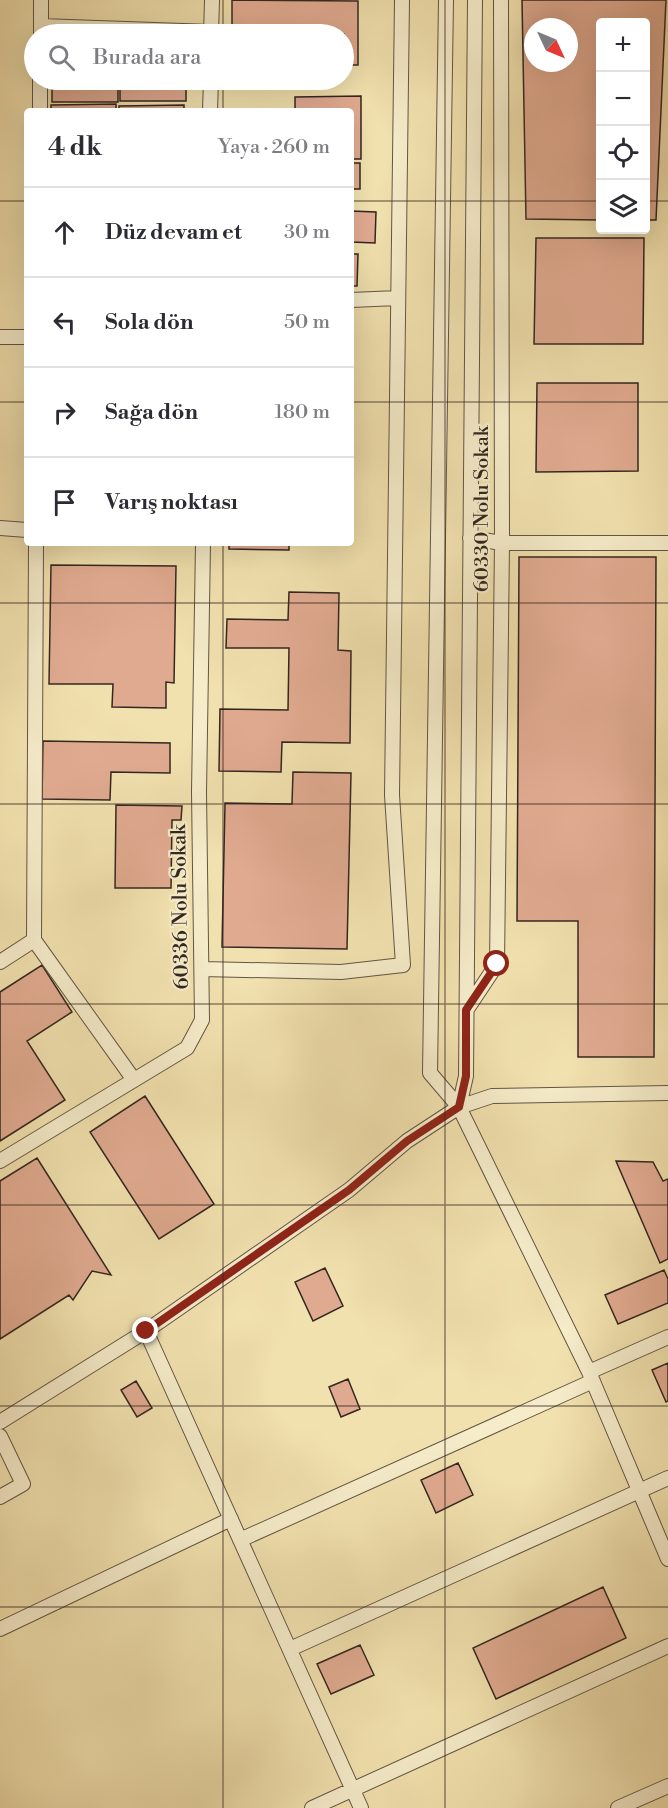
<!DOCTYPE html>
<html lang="tr">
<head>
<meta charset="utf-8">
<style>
  body { margin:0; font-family:"Libre Bodoni",serif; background:#f7f7f7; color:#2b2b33 }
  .controls { position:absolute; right:18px; top:18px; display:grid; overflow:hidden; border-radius:6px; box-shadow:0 6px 24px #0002 }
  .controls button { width:54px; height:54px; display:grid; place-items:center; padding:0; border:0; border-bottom:2px solid #e1e1e2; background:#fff; color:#2b2b33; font:30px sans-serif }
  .compass { position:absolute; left:524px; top:18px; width:54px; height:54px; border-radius:50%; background:#fff; box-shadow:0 6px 24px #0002; rotate:134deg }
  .stop { position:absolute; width:18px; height:18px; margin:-14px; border:4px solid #8f2418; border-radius:50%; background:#fff }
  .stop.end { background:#8f2418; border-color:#fff; box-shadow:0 2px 6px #0008 }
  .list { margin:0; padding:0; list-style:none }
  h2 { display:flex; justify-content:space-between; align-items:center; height:78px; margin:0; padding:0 24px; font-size:26px }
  h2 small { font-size:20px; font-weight:400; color:#7c7c81 }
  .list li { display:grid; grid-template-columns:39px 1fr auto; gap:18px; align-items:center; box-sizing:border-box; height:90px; padding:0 24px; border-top:2px solid #e1e1e2 }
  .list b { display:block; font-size:22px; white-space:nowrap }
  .list em { font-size:20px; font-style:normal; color:#7c7c81 }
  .icon { flex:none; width:33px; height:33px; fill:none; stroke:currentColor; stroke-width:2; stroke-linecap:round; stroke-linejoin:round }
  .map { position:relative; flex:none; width:668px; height:1808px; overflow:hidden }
  .search { position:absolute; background:#fff; box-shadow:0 6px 24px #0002; left:24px; top:24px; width:330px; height:66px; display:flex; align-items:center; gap:15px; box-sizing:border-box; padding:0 21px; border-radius:33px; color:#7c7c81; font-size:22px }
  .panel { position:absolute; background:#fff; box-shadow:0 6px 24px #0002; left:24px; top:108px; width:330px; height:438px; border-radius:6px }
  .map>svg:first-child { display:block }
  .building { fill:#e0aa90; stroke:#332720; stroke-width:1.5; fill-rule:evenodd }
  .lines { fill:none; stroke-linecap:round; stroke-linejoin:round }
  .minor-casing { stroke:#625644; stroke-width:16 }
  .minor { stroke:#f6ecca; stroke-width:14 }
  .route { stroke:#8f2418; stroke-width:8 }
  .grid { fill:none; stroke:#332720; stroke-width:1.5; stroke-opacity:0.55 }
  .labels { text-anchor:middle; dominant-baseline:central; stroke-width:4.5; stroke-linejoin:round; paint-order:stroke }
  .street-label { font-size:20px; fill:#332720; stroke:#f6ecca }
</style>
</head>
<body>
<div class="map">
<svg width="668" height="1808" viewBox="0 0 668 1808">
  <rect width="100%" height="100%" fill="#f1e1ae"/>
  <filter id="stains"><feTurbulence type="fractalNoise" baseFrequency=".00333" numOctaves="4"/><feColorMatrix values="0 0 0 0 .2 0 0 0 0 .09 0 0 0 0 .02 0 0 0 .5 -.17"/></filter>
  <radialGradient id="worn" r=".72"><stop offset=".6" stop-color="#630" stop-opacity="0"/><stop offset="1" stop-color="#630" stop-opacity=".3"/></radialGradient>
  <path class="building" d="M 232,0 L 358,1 L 358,65 L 344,65 L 344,34 L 232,34 Z
    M 522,0 L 666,0 L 656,220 L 646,220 L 646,22 L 600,22 L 600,220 L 526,219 ZM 533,27 L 569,27 L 569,63 L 533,63 Z
    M 52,80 L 118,80 L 118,102 L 52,102 Z
    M 120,80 L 186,80 L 186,101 L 120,101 Z
    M 361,96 L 361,159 L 351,159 L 351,111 L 295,111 L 295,97 Z
    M 116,104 L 116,111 L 51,111 L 51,105 Z
    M 184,105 L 184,111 L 119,111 L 119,106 Z
    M 351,163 L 360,163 L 360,189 L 351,189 Z
    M 351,211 L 376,212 L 375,243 L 351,242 Z
    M 536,238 L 644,238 L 643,344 L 534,344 Z
    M 351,254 L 358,254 L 357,286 L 351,286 Z
    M 537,383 L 638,383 L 638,471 L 536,472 Z
    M 229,543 L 289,543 L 289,550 L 229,549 Z
    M 519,557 L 656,557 L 654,1057 L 578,1057 L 578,921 L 517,921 Z
    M 51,565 L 176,566 L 174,683 L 166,682 L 166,708 L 112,707 L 113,684 L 49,684 Z
    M 289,592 L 339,593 L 338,650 L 351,651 L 350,743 L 282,742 L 281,772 L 219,771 L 220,709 L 288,710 L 289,648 L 226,648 L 227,619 L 288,620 Z
    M 43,741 L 170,743 L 170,773 L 111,772 L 110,800 L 42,799 Z
    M 293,772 L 351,773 L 347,949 L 222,947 L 225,803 L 292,804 Z
    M 116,805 L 182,806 L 181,820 L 172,820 L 171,888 L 115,888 Z
    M 42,965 L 72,1012 L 27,1041 L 65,1100 L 0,1141 L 0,992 Z
    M 145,1096 L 214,1204 L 159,1239 L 90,1132 Z
    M 37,1158 L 111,1275 L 92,1271 L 73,1300 L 69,1295 L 0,1339 L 0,1181 Z
    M 616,1161 L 653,1162 L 663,1181 L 668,1179 L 668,1259 L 660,1263 Z
    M 325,1268 L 343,1306 L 313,1321 L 295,1282 Z
    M 664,1270 L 668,1279 L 668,1303 L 618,1324 L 605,1295 Z
    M 668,1363 L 668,1401 L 666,1402 L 652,1370 Z
    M 348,1379 L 360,1409 L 341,1417 L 329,1387 Z
    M 136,1381 L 152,1408 L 137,1417 L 121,1390 Z
    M 458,1463 L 473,1495 L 436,1513 L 421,1480 Z
    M 603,1587 L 626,1638 L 496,1699 L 473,1648 Z
    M 360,1645 L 374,1675 L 331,1694 L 317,1664 Z"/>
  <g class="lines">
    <defs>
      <path id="minor" d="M 446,0 L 430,1073 L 459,1107 L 589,1372 L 668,1559
        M 41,26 L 211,32
        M 41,34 L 41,0
        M 211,34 L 212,0
        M 40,111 L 40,80
        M 210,111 L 211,80
        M 351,300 L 398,298
        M 0,337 L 27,337
        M 0,528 L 27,530
        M 470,538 L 502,543 L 668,543
        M 36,543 L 34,940 L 134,1080
        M 0,962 L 34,940
        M 202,969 L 341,972 L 403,965 L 392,795 L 402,0
        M 467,1009 L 497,964 L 502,543 L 501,0
        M 459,1107 L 466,1076 L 475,0
        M 0,1161 L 187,1048 L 202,1020 L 199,792 L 203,543
        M 146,1331 L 361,1808
        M 589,1372 L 668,1337
        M 0,1422 L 146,1331 L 349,1190 L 407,1141 L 459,1107 L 492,1096 L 668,1093
        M 0,1436 L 23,1484 L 0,1497
        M 240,1540 L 593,1381
        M 0,1629 L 231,1519
        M 290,1649 L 668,1478
        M 312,1808 L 668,1646
        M 618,1808 L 668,1786"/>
    </defs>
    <use href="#minor" class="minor-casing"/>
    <use href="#minor" class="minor"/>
  </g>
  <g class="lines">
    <path class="route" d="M 146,1331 L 349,1190 L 407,1141 L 459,1107 L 466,1076 L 466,1010 L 497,964"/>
  </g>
  <path class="grid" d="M 223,0 L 223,34M 445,0 L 445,1808M 223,80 L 223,111M 0,201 L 27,201M 351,201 L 600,201M 646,201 L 668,201M 0,402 L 27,402M 351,402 L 668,402M 223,543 L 223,1808M 0,603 L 668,603M 0,804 L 668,804M 0,1004 L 668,1004M 0,1205 L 668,1205M 0,1406 L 668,1406M 0,1607 L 668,1607"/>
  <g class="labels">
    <g class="street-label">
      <text transform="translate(482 509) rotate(-90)">60330 Nolu Sokak</text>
      <text transform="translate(181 907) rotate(-91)">60336 Nolu Sokak</text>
    </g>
  </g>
  <rect width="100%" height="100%" filter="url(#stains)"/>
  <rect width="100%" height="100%" fill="url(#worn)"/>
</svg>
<div class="controls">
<button>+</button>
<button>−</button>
<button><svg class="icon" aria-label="locate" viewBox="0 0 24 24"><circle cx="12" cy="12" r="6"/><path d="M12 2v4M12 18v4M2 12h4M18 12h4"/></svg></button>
<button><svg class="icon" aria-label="layers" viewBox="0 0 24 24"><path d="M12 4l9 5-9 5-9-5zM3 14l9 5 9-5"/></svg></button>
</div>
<svg class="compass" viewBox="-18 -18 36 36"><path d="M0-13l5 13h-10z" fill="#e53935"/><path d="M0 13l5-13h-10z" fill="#7c7c81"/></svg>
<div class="stop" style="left:497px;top:964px"></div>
<div class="stop end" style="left:146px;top:1331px"></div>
<div class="search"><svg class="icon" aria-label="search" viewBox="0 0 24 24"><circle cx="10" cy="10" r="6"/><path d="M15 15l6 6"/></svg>Burada ara</div>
<section class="panel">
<h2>4 dk<small>Yaya · 260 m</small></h2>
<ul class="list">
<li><svg class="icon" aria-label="ahead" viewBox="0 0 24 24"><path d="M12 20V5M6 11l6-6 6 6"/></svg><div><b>Düz devam et</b></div><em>30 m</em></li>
<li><svg class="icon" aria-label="left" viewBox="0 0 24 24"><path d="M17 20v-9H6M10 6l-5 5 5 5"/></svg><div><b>Sola dön</b></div><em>50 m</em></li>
<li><svg class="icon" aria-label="right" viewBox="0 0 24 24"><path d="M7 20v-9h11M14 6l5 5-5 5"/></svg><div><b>Sağa dön</b></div><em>180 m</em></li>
<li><svg class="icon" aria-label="arrive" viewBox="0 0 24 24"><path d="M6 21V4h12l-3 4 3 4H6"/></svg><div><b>Varış noktası</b></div></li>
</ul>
</section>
</div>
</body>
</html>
